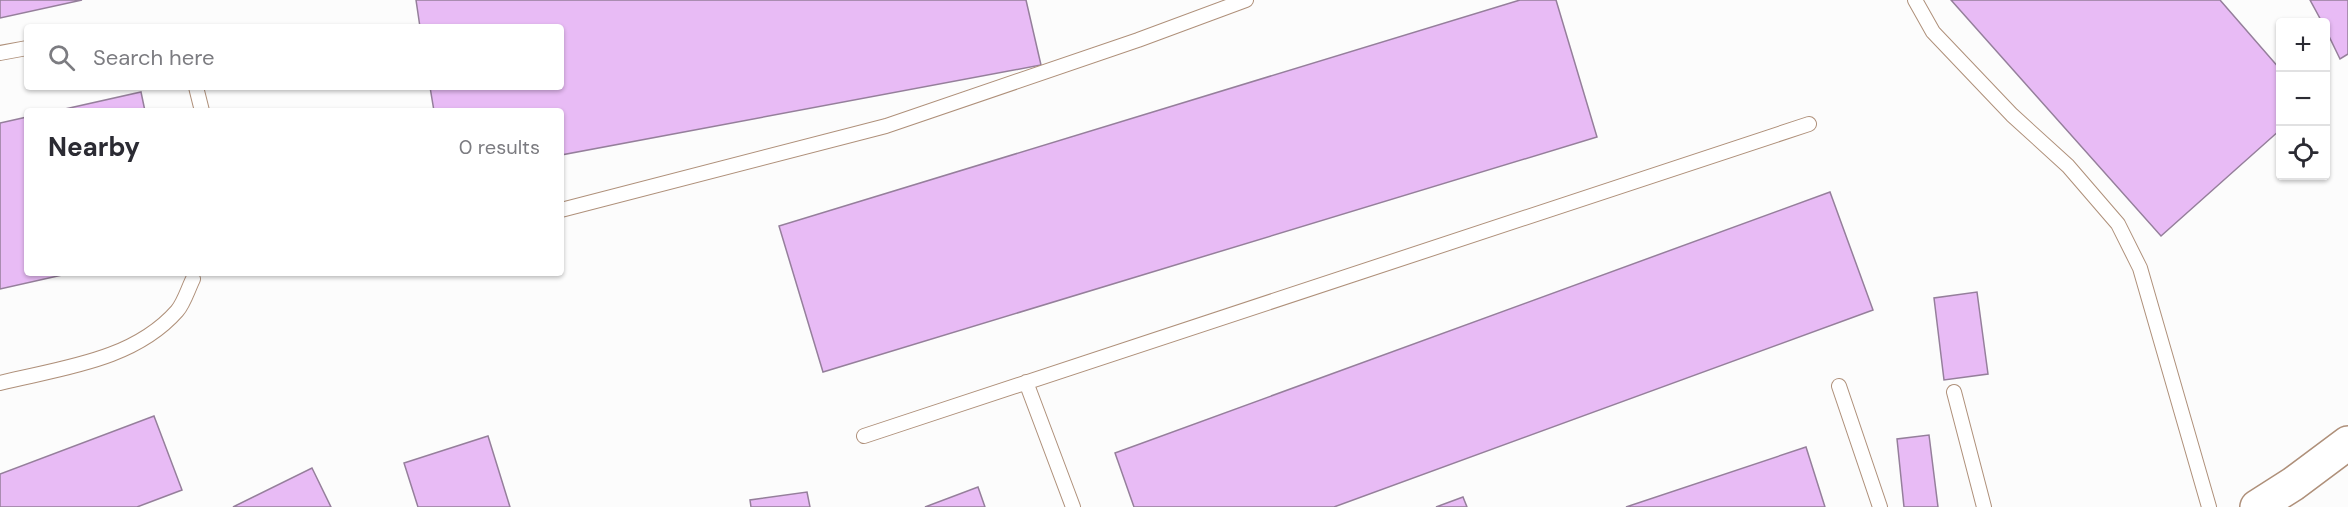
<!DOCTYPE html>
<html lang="en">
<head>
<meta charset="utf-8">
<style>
  body { margin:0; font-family:"DM Sans",sans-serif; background:#f2f2f3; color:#2b2b33 }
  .controls { position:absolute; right:18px; top:18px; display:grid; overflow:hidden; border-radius:6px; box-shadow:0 2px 4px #0004 }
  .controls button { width:54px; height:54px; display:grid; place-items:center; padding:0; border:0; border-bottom:2px solid #e1e1e2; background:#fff; color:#2b2b33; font:30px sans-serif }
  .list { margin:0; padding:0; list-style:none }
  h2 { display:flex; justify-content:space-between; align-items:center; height:78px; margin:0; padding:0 24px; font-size:26px }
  h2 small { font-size:20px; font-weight:400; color:#7c7c81 }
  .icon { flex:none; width:33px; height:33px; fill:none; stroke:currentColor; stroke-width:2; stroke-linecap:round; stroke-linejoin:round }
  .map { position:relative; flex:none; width:2348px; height:507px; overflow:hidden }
  .search { position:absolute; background:#fff; box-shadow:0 2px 4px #0004; left:24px; top:24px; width:540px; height:66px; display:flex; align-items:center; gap:15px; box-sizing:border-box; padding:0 21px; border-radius:6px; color:#7c7c81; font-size:22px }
  .panel { position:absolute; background:#fff; box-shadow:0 2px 4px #0004; left:24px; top:108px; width:540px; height:168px; border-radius:6px }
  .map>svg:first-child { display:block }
  .building { fill:#e8bbf5; stroke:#957f9b; stroke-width:1.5 }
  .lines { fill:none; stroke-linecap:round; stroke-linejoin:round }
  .service-casing { stroke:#af907a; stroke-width:16 }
  .tertiary-casing { stroke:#af907a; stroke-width:36 }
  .service { stroke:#fff; stroke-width:14 }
  .tertiary { stroke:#fff; stroke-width:33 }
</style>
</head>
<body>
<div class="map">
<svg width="2348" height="507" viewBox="0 0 2348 507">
  <rect width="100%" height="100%" fill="#fcfcfc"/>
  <path class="building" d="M 0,0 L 82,0 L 0,18 Z
    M 416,0 L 1026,0 L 1041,65 L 561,155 L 561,111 L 434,111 L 430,87 L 561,87 L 561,27 L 420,27 Z
    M 1520,0 L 1556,0 L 1597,137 L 823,372 L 779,226 Z
    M 1951,0 L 2220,0 L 2280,69 L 2280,130 L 2161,236 Z
    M 2310,0 L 2348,0 L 2348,54 L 2340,59 L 2326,30 L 2326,22 L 2322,22 Z
    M 141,92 L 145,111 L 56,111 Z
    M 27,117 L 27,273 L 71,273 L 0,289 L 0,123 Z
    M 1830,192 L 1873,310 L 1334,507 L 1134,507 L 1115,453 Z
    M 1977,292 L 1988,374 L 1944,380 L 1934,298 Z
    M 154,416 L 182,490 L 137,507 L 0,507 L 0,474 Z
    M 1929,435 L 1938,507 L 1904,507 L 1897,439 Z
    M 488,436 L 510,507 L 418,507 L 404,463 Z
    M 1806,447 L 1825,507 L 1626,507 Z
    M 312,468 L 331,507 L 233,507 Z
    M 978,487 L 985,507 L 925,507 Z
    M 807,492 L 810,507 L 751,507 L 750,500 Z
    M 1463,497 L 1467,507 L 1436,507 Z"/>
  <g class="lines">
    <defs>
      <path id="service" d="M 1915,0 L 1933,32 L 2012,115 L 2068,166 L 2118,224 L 2140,268 L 2209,507
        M 0,53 L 27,48
        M 196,87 L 202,111
        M 561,210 L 886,126 L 1138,40 L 1246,0
        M 1026,382 L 1073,507
        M 0,383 C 60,368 133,361 177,311 C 184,303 188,289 193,279
        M 1839,386 L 1880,507
        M 1954,392 L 1984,507
        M 864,436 L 1809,124"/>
      <path id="tertiary" d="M 2257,507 L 2293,484 L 2348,443"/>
    </defs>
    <use href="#service" class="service-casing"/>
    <use href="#tertiary" class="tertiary-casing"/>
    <use href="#service" class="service"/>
    <use href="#tertiary" class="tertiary"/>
  </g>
</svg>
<div class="controls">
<button>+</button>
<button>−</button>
<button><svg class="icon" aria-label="locate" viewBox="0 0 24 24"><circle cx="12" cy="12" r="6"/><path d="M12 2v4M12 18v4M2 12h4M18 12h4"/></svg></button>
</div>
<div class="search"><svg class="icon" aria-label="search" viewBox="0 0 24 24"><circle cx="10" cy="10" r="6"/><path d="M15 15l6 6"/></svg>Search here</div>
<section class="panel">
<h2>Nearby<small>0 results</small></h2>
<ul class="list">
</ul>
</section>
</div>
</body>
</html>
